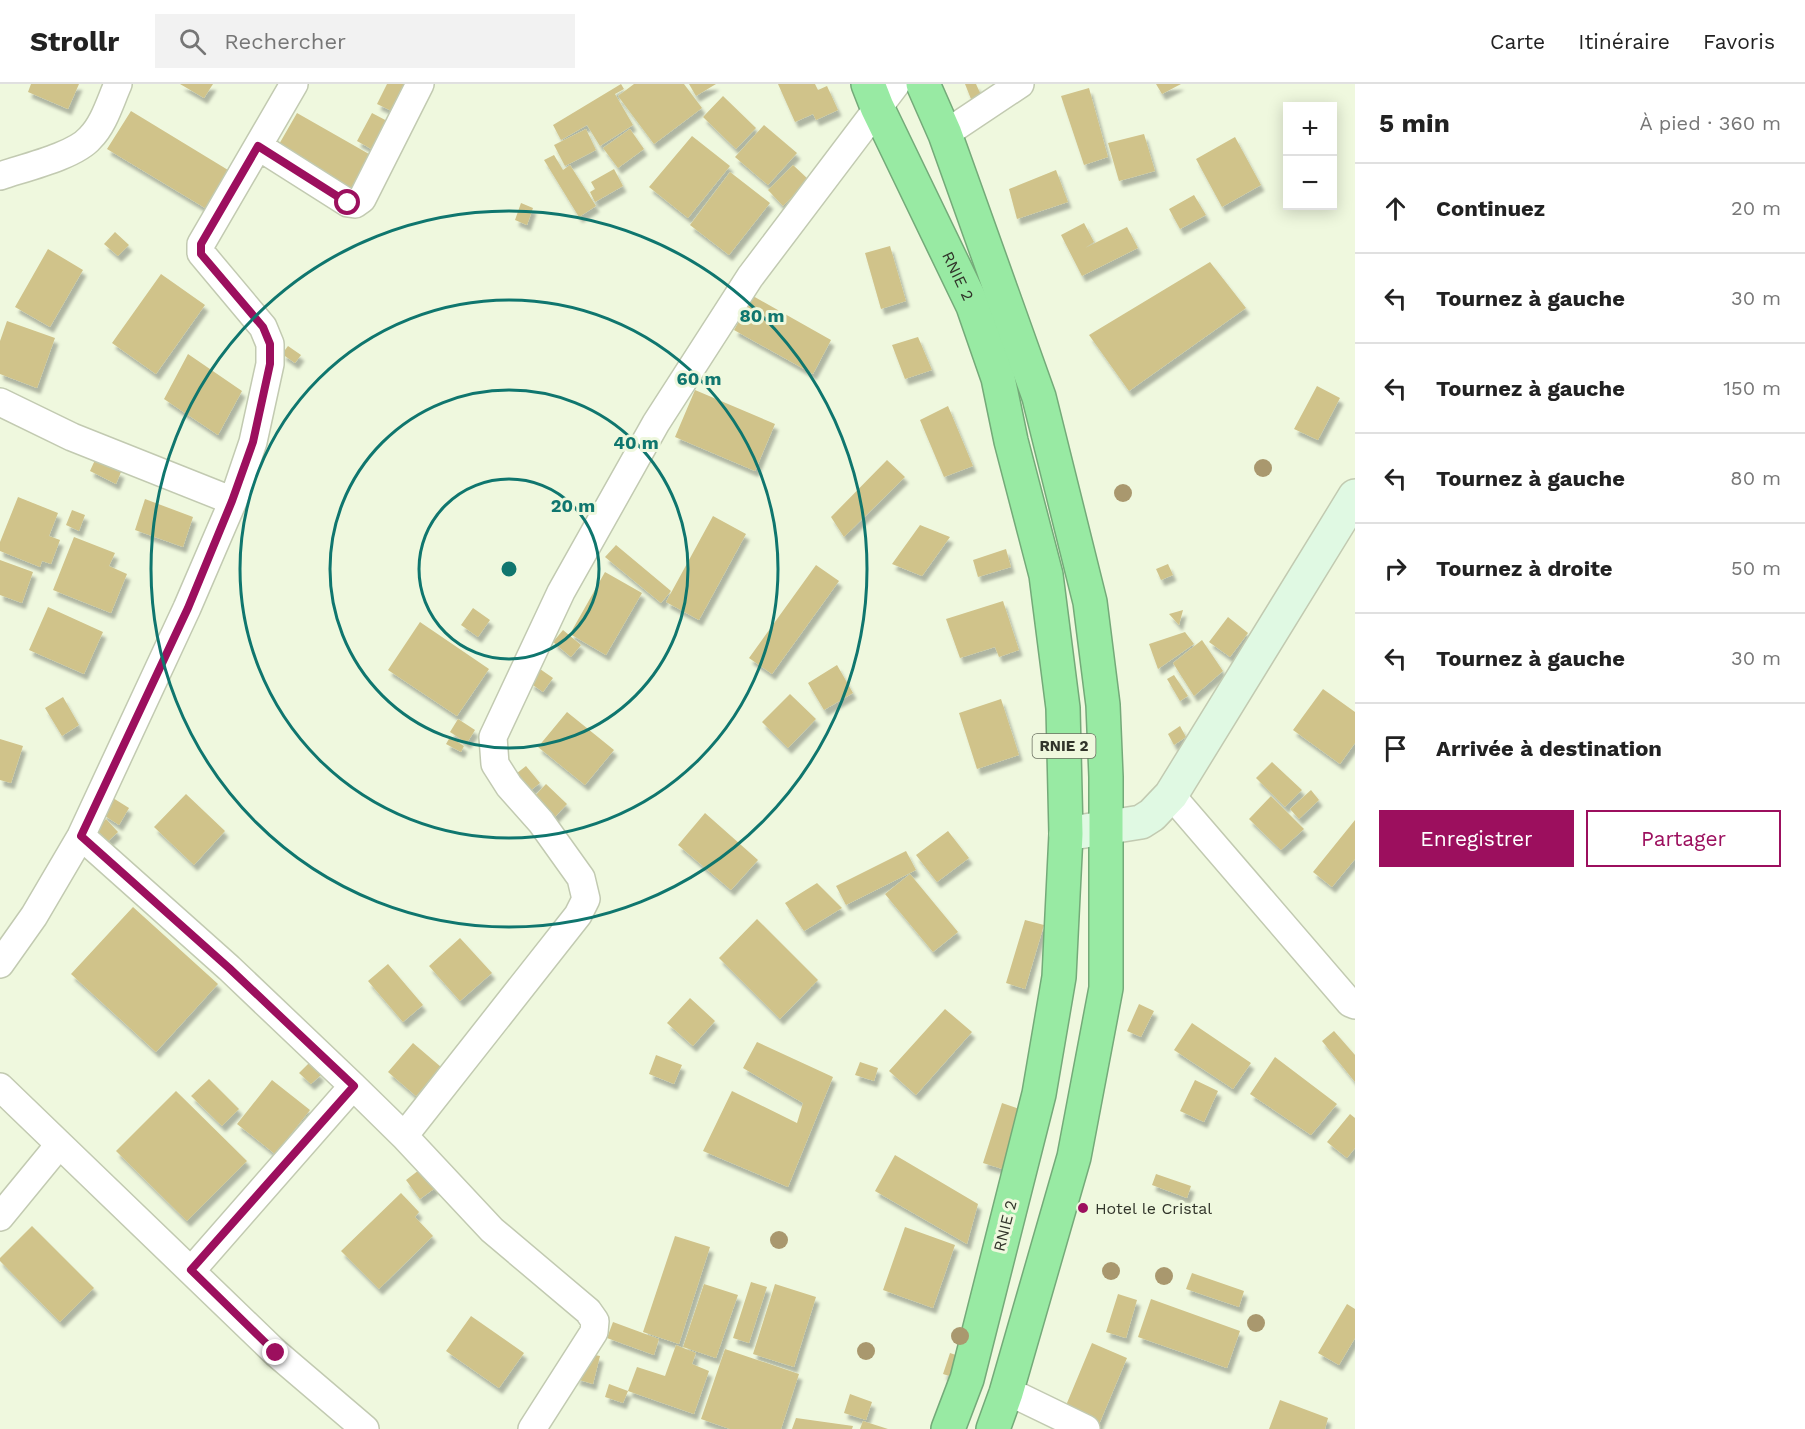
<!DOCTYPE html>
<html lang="fr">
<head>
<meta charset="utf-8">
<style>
  body { margin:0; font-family:"Work Sans",sans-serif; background:#f2f2f2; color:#222 }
  .controls { position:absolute; right:18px; top:18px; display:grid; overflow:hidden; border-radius:0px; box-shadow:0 3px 15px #0003 }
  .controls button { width:54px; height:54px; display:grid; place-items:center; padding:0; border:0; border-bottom:2px solid #e0e0e0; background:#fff; color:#222; font:30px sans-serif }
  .stop { position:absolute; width:18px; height:18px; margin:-14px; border:4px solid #9c0f5e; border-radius:50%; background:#fff }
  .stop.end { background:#9c0f5e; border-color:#fff; box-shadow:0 2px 6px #0008 }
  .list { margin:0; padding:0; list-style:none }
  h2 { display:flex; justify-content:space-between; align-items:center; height:78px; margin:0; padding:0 24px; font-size:26px }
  h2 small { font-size:20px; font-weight:400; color:#767676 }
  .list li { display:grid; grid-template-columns:39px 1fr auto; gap:18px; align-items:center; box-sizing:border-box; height:90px; padding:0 24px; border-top:2px solid #e0e0e0 }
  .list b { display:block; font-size:22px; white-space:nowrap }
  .list em { font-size:20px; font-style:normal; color:#767676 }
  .actions { display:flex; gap:12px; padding:18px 24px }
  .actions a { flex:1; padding:14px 0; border:2px solid #9c0f5e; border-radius:0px; text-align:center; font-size:21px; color:#9c0f5e }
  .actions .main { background:#9c0f5e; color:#fff }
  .icon { flex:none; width:33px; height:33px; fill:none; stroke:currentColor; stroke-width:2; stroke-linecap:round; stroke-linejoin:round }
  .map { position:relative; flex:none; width:1355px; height:1345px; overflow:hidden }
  header { display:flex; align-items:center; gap:36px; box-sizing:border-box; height:84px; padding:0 30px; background:#fff; border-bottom:2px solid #e0e0e0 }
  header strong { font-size:28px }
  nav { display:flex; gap:33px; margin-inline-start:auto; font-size:21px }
  .search { width:420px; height:54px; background:#f2f2f2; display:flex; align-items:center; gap:15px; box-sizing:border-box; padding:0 21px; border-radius:0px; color:#767676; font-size:22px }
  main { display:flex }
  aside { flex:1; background:#fff }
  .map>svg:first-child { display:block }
  .building { fill:#d0c38a; filter:url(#shadow) }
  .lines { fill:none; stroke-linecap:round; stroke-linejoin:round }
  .street-casing { stroke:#c2cab1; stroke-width:30 }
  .secondary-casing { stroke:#c2cab1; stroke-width:36 }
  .highway-casing { stroke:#74aa79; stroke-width:36 }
  .street { stroke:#fff; stroke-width:27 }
  .secondary { stroke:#e0f9e3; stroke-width:33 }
  .highway { stroke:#98eaa3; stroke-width:33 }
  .tree { fill:#a9986e }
  .route { stroke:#9c0f5e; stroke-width:8 }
  .ring { fill:none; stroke:#0f766e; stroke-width:3 }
  .poi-dot { fill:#9c0f5e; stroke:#eff8de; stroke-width:2 }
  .labels { text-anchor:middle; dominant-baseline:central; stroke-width:6; stroke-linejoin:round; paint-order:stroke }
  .shield { fill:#eff8de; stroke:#6a6f60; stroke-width:1.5 }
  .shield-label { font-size:15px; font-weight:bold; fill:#31342a }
  .street-label { font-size:16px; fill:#31342a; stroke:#eff8de }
  .poi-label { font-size:16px; fill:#31342a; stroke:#eff8de; text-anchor:start }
  .centre { fill:#0f766e; stroke:#eff8de; stroke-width:3 }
  .ring-label { font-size:18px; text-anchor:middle; font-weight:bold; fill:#0f766e; stroke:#eff8de; stroke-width:6; stroke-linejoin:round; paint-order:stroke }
</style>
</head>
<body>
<header>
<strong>Strollr</strong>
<div class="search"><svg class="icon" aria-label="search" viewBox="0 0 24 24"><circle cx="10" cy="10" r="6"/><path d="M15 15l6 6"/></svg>Rechercher</div>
<nav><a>Carte</a><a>Itinéraire</a><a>Favoris</a></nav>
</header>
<main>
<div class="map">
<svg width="1355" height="1345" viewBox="0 0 1355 1345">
  <defs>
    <filter id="shadow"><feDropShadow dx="3.5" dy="6" stdDeviation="1.5" flood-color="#0004"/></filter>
  </defs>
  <rect width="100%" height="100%" fill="#eff8de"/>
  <path class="building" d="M 31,0 L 79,0 L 68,25 L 28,8 Z
    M 180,0 L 213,0 L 204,14 Z
    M 387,0 L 410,0 L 396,29 L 377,20 Z
    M 621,0 L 624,5 L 615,10 L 633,41 L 600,62 L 587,41 L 561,56 L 553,41 Z
    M 634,0 L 684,0 L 702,24 L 654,60 L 618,12 Z
    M 689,0 L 716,0 L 696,12 Z
    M 778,0 L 815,0 L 818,6 L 827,2 L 838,26 L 816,36 L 813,30 L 795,38 Z
    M 965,0 L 976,0 L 981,11 L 971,15 Z
    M 1156,0 L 1181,0 L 1162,10 Z
    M 1089,4 L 1108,73 L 1084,81 L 1061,12 Z
    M 723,12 L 756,44 L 736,65 L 703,33 Z
    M 131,27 L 228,86 L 205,124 L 107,65 Z
    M 297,29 L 376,74 L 357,107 L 278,62 Z
    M 372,29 L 389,38 L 373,66 L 357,57 Z
    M 764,41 L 797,69 L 768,101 L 735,73 Z
    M 586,45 L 596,66 L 565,82 L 554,61 Z
    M 630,45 L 644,65 L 618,84 L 603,64 Z
    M 1144,50 L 1155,87 L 1119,97 L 1108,59 Z
    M 692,52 L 730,82 L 688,134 L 649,103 Z
    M 1235,53 L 1261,101 L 1222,123 L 1196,75 Z
    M 554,71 L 563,86 L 570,81 L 596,122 L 579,133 L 544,76 Z
    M 793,81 L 809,96 L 783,122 L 768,106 Z
    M 614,85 L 623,102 L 595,118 L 590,108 L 595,105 L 591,98 Z
    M 1056,86 L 1068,118 L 1017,135 L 1009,105 Z
    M 730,88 L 770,119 L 729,171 L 690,141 Z
    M 1194,111 L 1206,131 L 1180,145 L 1169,125 Z
    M 521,119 L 533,124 L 527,141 L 515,136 Z
    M 1084,139 L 1094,158 L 1085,164 L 1127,143 L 1138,164 L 1082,192 L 1061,151 Z
    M 115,148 L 129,161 L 118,172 L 104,160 Z
    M 890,162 L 906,217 L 881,225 L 865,169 Z
    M 48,165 L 83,186 L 50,243 L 15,223 Z
    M 1210,178 L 1246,224 L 1129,307 L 1089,251 Z
    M 161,190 L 205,221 L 156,290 L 112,259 Z
    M 753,212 L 831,256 L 813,290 L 734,246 Z
    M 7,237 L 55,254 L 37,304 L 0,290 L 0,257 Z
    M 918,253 L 932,286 L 905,295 L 892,261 Z
    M 288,262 L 301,271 L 295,279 L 282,270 Z
    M 188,270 L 242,307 L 218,351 L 164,315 Z
    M 1317,302 L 1340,314 L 1318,356 L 1294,345 Z
    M 695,306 L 775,340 L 755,387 L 675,353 Z
    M 948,322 L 973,382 L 944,393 L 920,336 Z
    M 95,376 L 121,388 L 116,400 L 90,387 Z
    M 887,376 L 905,393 L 844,453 L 831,433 Z
    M 18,413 L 58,429 L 49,452 L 60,456 L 51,480 L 42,477 L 40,483 L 0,467 L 0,458 Z
    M 145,415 L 193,433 L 183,463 L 135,446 Z
    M 72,426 L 85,431 L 79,447 L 66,441 Z
    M 713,432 L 746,450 L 699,536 L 666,518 Z
    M 920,441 L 950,453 L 922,492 L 892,480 Z
    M 74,453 L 115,469 L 109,482 L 127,490 L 111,529 L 53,506 Z
    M 616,461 L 671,507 L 661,519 L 605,473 Z
    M 1006,465 L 1011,483 L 978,493 L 973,476 Z
    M 0,476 L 33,488 L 22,519 L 0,511 Z
    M 1168,480 L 1173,491 L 1161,496 L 1156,485 Z
    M 816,481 L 839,497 L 772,590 L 749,574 Z
    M 605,488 L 642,509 L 606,571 L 570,550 Z
    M 1003,517 L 1019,566 L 999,573 L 995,563 L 960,574 L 946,535 Z
    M 48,523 L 103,548 L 84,590 L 29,566 Z
    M 473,524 L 490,536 L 478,553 L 461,541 Z
    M 1183,526 L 1179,541 L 1169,530 Z
    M 1228,533 L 1248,549 L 1230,573 L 1209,558 Z
    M 420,538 L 489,585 L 457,632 L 388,586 Z
    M 563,546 L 581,561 L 571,573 L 553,558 Z
    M 1185,548 L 1194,560 L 1158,585 L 1149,560 Z
    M 1202,556 L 1223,587 L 1194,612 L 1173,579 Z
    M 837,581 L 853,609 L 824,626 L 808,599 Z
    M 540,585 L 553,594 L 543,608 L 530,599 Z
    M 1174,591 L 1188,612 L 1180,617 L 1167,595 Z
    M 1323,605 L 1355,628 L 1355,659 L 1340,680 L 1293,646 Z
    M 790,610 L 816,635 L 788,664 L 762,638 Z
    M 63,613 L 79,641 L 62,652 L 45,624 Z
    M 1001,615 L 1019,671 L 977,685 L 959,629 Z
    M 567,628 L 614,666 L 585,701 L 538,663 Z
    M 458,635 L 475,646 L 467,659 L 450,648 Z
    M 1180,642 L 1186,653 L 1174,661 L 1168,650 Z
    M 450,653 L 464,662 L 461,668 L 446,660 Z
    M 0,655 L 23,662 L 11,699 L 0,696 Z
    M 1272,678 L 1302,706 L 1285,723 L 1256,694 Z
    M 526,682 L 540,699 L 526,710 L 512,693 Z
    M 546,700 L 567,720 L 553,735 L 531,716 Z
    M 1311,706 L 1319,716 L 1299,735 L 1290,725 Z
    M 186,710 L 225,747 L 194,781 L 154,743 Z
    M 1271,712 L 1304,745 L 1281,766 L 1249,735 Z
    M 113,714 L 129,724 L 119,741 L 102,730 Z
    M 705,729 L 758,776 L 731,806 L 678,761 Z
    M 106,735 L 118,748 L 105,760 L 94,747 Z
    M 1355,736 L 1355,775 L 1332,803 L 1313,788 Z
    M 948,747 L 969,774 L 937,798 L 916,771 Z
    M 906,767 L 916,786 L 846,821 L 836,802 Z
    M 910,790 L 958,848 L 933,868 L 885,810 Z
    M 817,799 L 842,824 L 804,847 L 785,819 Z
    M 133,823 L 218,900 L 156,968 L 71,890 Z
    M 757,835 L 818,896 L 780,935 L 719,874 Z
    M 1025,836 L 1044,841 L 1025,905 L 1006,899 Z
    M 460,854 L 492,889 L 460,917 L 429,882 Z
    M 388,880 L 423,921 L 403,938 L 368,897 Z
    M 690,914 L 715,937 L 693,962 L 667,939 Z
    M 1139,920 L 1154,927 L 1141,953 L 1127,947 Z
    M 945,925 L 972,948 L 916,1011 L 889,987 Z
    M 1192,939 L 1251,979 L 1233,1005 L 1174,966 Z
    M 1334,947 L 1355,971 L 1355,998 L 1322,957 Z
    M 757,958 L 833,993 L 788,1103 L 703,1067 L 732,1007 L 797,1039 L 803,1019 L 743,984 Z
    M 413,959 L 441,983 L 416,1012 L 388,988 Z
    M 656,971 L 682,981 L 674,1000 L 649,990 Z
    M 1275,973 L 1337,1020 L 1311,1051 L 1250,1010 Z
    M 860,978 L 878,984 L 874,997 L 855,991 Z
    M 309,979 L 321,991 L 311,1000 L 299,989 Z
    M 209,995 L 239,1025 L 222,1042 L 191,1012 Z
    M 272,996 L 310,1026 L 275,1070 L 237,1040 Z
    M 1195,996 L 1218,1007 L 1204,1038 L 1180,1027 Z
    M 176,1007 L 247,1077 L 187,1137 L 116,1067 Z
    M 1002,1019 L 1031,1029 L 1012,1088 L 983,1079 Z
    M 1350,1030 L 1355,1034 L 1355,1064 L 1347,1074 L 1327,1058 Z
    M 895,1071 L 978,1120 L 967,1160 L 875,1107 Z
    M 423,1083 L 438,1102 L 420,1115 L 406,1096 Z
    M 1156,1090 L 1191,1102 L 1187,1114 L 1152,1101 Z
    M 401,1109 L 419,1128 L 415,1133 L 433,1152 L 379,1205 L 341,1167 Z
    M 32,1142 L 94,1204 L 60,1238 L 0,1177 L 0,1174 Z
    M 905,1143 L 955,1161 L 933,1224 L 883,1206 Z
    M 675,1152 L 710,1163 L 679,1260 L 643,1248 Z
    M 1192,1189 L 1244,1207 L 1239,1223 L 1186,1205 Z
    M 751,1198 L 767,1203 L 749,1259 L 733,1254 Z
    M 704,1200 L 738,1211 L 716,1274 L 683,1263 Z
    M 775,1200 L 816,1213 L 794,1283 L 753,1270 Z
    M 1118,1210 L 1137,1216 L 1126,1254 L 1106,1248 Z
    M 1151,1215 L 1240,1247 L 1227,1284 L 1138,1253 Z
    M 1347,1220 L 1355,1225 L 1355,1254 L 1339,1281 L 1318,1269 Z
    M 471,1232 L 524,1269 L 499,1304 L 446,1267 Z
    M 613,1238 L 659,1255 L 654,1271 L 607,1254 Z
    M 1092,1259 L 1127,1274 L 1097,1345 L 1062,1331 Z
    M 676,1261 L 696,1269 L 692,1280 L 709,1287 L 694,1330 L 628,1307 L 637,1283 L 665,1292 Z
    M 725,1265 L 799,1290 L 781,1345 L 730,1345 L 701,1335 Z
    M 585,1269 L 600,1272 L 593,1300 L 576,1295 Z
    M 950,1269 L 968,1275 L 962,1296 L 943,1290 Z
    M 609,1300 L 628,1307 L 623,1319 L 605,1313 Z
    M 850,1310 L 872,1318 L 866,1336 L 844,1329 Z
    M 1280,1316 L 1328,1334 L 1325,1345 L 1269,1345 Z
    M 796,1334 L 853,1342 L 852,1345 L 792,1345 Z
    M 863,1337 L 888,1345 L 860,1345 Z"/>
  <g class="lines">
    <defs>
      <path id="street" d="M 945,50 L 1020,0
        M 258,62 L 348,119 L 355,120 L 362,115 L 420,0
        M 0,92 C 23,84 75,72 90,54 C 104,40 110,18 118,0
        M 0,318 L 72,353 L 233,417
        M 1171,711 L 1350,919 L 1355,921
        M 81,752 L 229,884 L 353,1002 L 404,1052 L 492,1146 L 588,1227 L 595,1237 L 594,1248 L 532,1345
        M 0,880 L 34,832 L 81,752 L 187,524 L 233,417 L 253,358 L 270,280 L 270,260 L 263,243 L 201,169 L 201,160 L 294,0
        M 0,1003 L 276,1269 L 365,1345
        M 404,1052 L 578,831 L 586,815 L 581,794 L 541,738 L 509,702 L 495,680 L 493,653 L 561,508 L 656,339 L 750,193 L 896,0
        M 0,1133 L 59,1061
        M 191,1187 L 353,1002
        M 1006,1309 L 1022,1314 L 1086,1345"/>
      <path id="secondary" d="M 1066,750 L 1141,738 L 1152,731 L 1171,711 L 1355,412"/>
      <g id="highway">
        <path id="s1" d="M 868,0 L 877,23 L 973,222 L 998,294 L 1011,357 L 1046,491 L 1063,624 L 1066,750 L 1059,893 L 1039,1010 L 967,1295 L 948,1345"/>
        <path d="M 923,0 L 945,50 L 1039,313 L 1090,518 L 1103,621 L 1106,693 L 1106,904 L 1074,1073 L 1006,1309 L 993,1345"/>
      </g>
    </defs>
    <use href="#street" class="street-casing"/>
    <use href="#secondary" class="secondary-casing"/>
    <use href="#highway" class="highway-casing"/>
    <use href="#street" class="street"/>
    <use href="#secondary" class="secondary"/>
    <use href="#highway" class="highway"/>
  </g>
  <g class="tree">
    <circle cx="1263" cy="384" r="9"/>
    <circle cx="1123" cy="409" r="9"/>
    <circle cx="779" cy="1156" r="9"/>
    <circle cx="1111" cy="1187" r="9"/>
    <circle cx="1164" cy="1192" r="9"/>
    <circle cx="1256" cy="1239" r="9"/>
    <circle cx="960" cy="1252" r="9"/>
    <circle cx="866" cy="1267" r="9"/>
  </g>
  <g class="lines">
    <path class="route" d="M 276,1269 L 191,1186 L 354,1002 L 229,884 L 81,752 L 188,524 L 232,417 L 253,358 L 270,280 L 270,260 L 263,243 L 201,170 L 201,160 L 258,62 L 348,119"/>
  </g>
  <g class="ring">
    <circle cx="509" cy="485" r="90"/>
    <circle cx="509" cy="485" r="179"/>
    <circle cx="509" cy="485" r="269"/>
    <circle cx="509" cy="485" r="358"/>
  </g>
  <circle class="poi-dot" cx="1083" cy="1124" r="6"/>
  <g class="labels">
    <rect class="shield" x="1032.5" y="650" width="63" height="24" rx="4.5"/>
    <g class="shield-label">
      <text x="1064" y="662">RNIE 2</text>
    </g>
    <g class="street-label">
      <text stroke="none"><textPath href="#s1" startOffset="212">RNIE 2</textPath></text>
      <text transform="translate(1005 1142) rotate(-76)">RNIE 2</text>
    </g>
    <g class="poi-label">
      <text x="1095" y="1124">Hotel le Cristal</text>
    </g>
  </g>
  <circle cx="509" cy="485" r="9" class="centre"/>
  <g class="ring-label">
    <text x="762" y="238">80 m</text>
    <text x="699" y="301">60 m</text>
    <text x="636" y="365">40 m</text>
    <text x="573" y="428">20 m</text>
  </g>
</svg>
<div class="controls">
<button>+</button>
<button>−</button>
</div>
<div class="stop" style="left:348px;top:119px"></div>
<div class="stop end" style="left:276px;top:1269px"></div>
</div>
<aside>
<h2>5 min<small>À pied · 360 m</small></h2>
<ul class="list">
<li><svg class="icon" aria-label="ahead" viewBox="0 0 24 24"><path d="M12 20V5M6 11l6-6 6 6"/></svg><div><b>Continuez</b></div><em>20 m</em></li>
<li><svg class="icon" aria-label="left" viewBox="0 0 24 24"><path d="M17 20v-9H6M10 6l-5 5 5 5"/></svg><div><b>Tournez à gauche</b></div><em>30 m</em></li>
<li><svg class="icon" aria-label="left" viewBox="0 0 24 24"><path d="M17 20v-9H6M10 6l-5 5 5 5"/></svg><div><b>Tournez à gauche</b></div><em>150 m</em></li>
<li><svg class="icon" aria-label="left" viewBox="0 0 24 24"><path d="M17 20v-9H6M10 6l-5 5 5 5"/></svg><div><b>Tournez à gauche</b></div><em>80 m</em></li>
<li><svg class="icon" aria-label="right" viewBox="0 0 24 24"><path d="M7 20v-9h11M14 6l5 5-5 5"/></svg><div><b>Tournez à droite</b></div><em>50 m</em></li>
<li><svg class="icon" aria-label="left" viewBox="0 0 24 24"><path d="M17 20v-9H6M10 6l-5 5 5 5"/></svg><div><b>Tournez à gauche</b></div><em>30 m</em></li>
<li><svg class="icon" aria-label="arrive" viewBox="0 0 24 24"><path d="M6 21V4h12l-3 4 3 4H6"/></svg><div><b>Arrivée à destination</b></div></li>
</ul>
<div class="actions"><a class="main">Enregistrer</a><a>Partager</a></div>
</aside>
</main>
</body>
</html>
